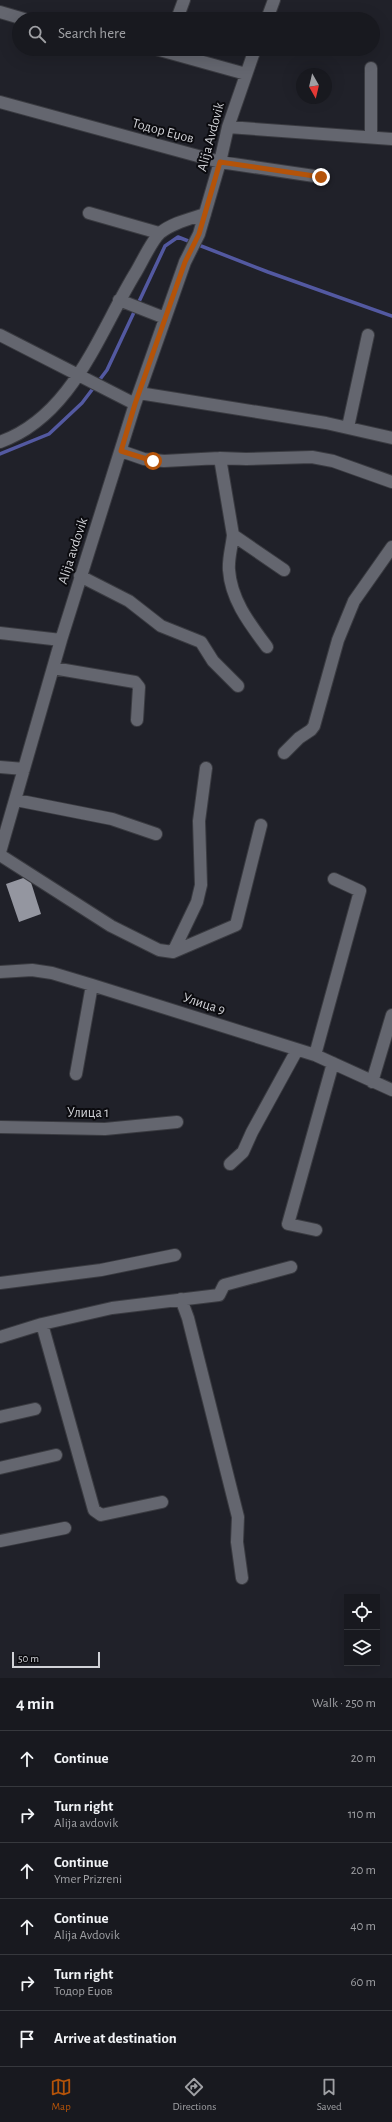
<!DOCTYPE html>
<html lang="en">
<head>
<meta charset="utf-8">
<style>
  body { margin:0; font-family:"Alegreya Sans",sans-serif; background:#25262c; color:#f1f3f6 }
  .controls { position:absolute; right:12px; bottom:12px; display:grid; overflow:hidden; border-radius:0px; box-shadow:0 4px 16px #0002 }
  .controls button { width:36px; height:36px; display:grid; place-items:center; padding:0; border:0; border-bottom:1px solid #36383d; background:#18191f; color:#f1f3f6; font:20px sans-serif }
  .compass { position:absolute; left:296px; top:68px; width:36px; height:36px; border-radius:50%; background:#18191f; box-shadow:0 4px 16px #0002; rotate:172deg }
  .scale { position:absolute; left:12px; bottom:10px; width:88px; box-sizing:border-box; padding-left:4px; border:2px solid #d1d2d7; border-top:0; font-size:11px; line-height:14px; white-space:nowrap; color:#d1d2d7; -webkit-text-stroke:3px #0b0b0f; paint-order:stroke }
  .stop { position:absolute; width:12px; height:12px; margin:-9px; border:3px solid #b45309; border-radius:50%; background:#fff }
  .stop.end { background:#b45309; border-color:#fff; box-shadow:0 1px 4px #0008 }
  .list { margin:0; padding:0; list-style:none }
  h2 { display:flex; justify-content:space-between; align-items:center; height:52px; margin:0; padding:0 16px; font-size:17px }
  h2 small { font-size:13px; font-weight:400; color:#9fa0a4 }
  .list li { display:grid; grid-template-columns:26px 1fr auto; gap:12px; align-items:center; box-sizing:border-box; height:56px; padding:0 16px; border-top:1px solid #36383d }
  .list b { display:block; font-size:15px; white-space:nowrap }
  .list p { margin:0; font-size:13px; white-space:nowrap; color:#9fa0a4 }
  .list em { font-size:13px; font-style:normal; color:#9fa0a4 }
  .icon { flex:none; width:22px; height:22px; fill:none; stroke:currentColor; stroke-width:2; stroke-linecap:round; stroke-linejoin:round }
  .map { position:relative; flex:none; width:392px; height:1678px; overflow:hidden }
  .search { position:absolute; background:#18191f; box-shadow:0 4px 16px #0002; left:12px; right:12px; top:12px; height:44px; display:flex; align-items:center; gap:10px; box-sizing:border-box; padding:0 14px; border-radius:22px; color:#9fa0a4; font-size:15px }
  .sheet { height:388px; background:#18191f }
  nav { display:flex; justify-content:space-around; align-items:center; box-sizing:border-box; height:56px; border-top:1px solid #36383d; background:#18191f; font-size:11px; color:#9fa0a4 }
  nav a { display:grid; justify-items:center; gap:2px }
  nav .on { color:#b45309 }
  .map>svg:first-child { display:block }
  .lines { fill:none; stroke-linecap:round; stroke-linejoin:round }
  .stream { stroke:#5359a1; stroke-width:3.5 }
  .building { fill:#9496a0 }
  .minor-casing { stroke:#3a3b41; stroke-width:14 }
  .minor { stroke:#64666f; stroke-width:12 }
  .route { stroke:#b45309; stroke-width:5 }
  .labels { text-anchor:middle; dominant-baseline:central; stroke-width:4; stroke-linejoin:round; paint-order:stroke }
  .street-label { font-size:14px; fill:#d1d2d7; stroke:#0b0b0f }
</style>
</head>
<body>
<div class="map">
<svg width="392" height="1678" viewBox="0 0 392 1678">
  <rect width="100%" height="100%" fill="#202129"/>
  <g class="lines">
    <path class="stream" d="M 0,454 L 49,434 L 82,403 L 107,370 L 165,246 L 178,237 L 268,272 L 392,316"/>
  </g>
  <path class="building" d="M 29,876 L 41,914 L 19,922 L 6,884 Z"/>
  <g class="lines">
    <defs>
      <path id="minor" d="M 0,12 L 24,19
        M 177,19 L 184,0
        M 267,19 L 274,0
        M 156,49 L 246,74
        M 0,102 L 220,162 L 321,177
        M 228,127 L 392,139
        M 371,137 L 371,68
        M 89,213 L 159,233
        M 119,300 L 165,318
        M 0,335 L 135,404
        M 139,393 L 326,423 L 392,438
        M 348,427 L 368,335
        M 0,442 C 73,416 99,332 136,272 C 142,262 152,240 160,233 C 172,223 190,219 205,214
        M 121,451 L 144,459 L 164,461 L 220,458 L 246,459 L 312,457 L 333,461 L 392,482
        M 220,458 L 233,535 L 284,570
        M 233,535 C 232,546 228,559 229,570 C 231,600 250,624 267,647
        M 80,576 L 129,601 L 161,626 L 201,642 L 213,661 L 238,686
        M 0,633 L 61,640
        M 53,668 L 135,682 L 139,687 L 137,720
        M 284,753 L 299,738 L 311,730 L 314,726 L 338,640 L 354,601 L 392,547
        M 0,767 L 24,769
        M 16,800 L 112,819 L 156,834
        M 0,852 L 61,640 L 135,404 L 185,262 L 199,234 L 220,162 L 228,127 L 255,49
        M 0,855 L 111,926 L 159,950 L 173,952 L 236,925 L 261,825
        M 173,952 L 197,902 L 201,885 L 199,821 L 206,768
        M 0,972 L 32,970 L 52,973 L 92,985 L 315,1055 L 392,1090
        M 315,1055 L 360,891 L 334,879
        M 76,1074 L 92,985
        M 372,1082 L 392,1015
        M 0,1127 L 105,1129 L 177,1122
        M 230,1164 L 243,1152 L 252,1132 L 297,1050
        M 316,1230 L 288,1224 L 333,1063
        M 0,1283 L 101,1270 L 175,1255
        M 181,1299 L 188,1318 L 238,1517 L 237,1542 L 242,1578
        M 42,1324 L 94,1510 L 101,1515 L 162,1502
        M 0,1337 L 42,1324 L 112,1308 L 219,1295 L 224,1285 L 291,1267
        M 0,1417 L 35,1409
        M 0,1468 L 56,1455
        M 0,1541 L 65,1528"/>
    </defs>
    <use href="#minor" class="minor-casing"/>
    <use href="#minor" class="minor"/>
  </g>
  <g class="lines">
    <path class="route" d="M 153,461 L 121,451 L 135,404 L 185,262 L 199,234 L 220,162 L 321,177"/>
  </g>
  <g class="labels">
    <g class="street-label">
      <text transform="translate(163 131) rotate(15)">Тодор Еџов</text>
      <text transform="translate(211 137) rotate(-75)">Alija Avdovik</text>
      <text transform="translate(73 551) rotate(-72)">Alija avdovik</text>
      <text transform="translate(204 1004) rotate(18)">Улица 9</text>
      <text x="88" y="1113">Улица 1</text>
    </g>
  </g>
</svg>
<div class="controls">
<button><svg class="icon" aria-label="locate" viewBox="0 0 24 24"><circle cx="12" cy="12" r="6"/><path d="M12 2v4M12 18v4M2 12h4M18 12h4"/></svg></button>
<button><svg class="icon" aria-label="layers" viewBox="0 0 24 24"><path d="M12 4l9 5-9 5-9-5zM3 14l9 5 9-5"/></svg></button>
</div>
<svg class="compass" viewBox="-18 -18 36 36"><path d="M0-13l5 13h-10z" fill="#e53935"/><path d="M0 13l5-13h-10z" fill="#9fa0a4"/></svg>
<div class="scale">50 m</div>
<div class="stop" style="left:153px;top:461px"></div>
<div class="stop end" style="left:321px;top:177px"></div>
<div class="search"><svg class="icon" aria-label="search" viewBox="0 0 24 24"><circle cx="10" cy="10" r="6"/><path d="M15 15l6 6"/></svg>Search here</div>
</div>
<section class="sheet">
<h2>4 min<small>Walk · 250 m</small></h2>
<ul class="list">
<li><svg class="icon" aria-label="ahead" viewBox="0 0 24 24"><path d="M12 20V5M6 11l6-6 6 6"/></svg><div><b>Continue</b></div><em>20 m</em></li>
<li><svg class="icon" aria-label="right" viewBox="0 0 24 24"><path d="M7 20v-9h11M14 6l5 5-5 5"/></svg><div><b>Turn right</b><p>Alija avdovik</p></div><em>110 m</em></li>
<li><svg class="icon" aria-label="ahead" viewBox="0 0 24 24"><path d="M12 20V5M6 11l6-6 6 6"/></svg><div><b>Continue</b><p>Ymer Prizreni</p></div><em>20 m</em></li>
<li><svg class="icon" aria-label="ahead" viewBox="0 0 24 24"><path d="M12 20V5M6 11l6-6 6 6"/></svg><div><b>Continue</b><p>Alija Avdovik</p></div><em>40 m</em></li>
<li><svg class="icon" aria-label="right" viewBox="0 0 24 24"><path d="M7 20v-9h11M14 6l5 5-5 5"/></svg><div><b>Turn right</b><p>Тодор Еџов</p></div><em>60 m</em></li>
<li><svg class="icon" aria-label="arrive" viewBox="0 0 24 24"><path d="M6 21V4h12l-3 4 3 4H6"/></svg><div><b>Arrive at destination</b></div></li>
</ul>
</section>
<nav>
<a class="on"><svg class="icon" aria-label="map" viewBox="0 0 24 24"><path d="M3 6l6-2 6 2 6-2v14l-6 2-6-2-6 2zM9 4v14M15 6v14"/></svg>Map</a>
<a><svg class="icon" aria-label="directions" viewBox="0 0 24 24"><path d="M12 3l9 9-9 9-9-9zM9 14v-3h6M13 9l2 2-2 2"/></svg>Directions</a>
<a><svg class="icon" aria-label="saved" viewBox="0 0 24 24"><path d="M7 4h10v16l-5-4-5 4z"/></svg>Saved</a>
</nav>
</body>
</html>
